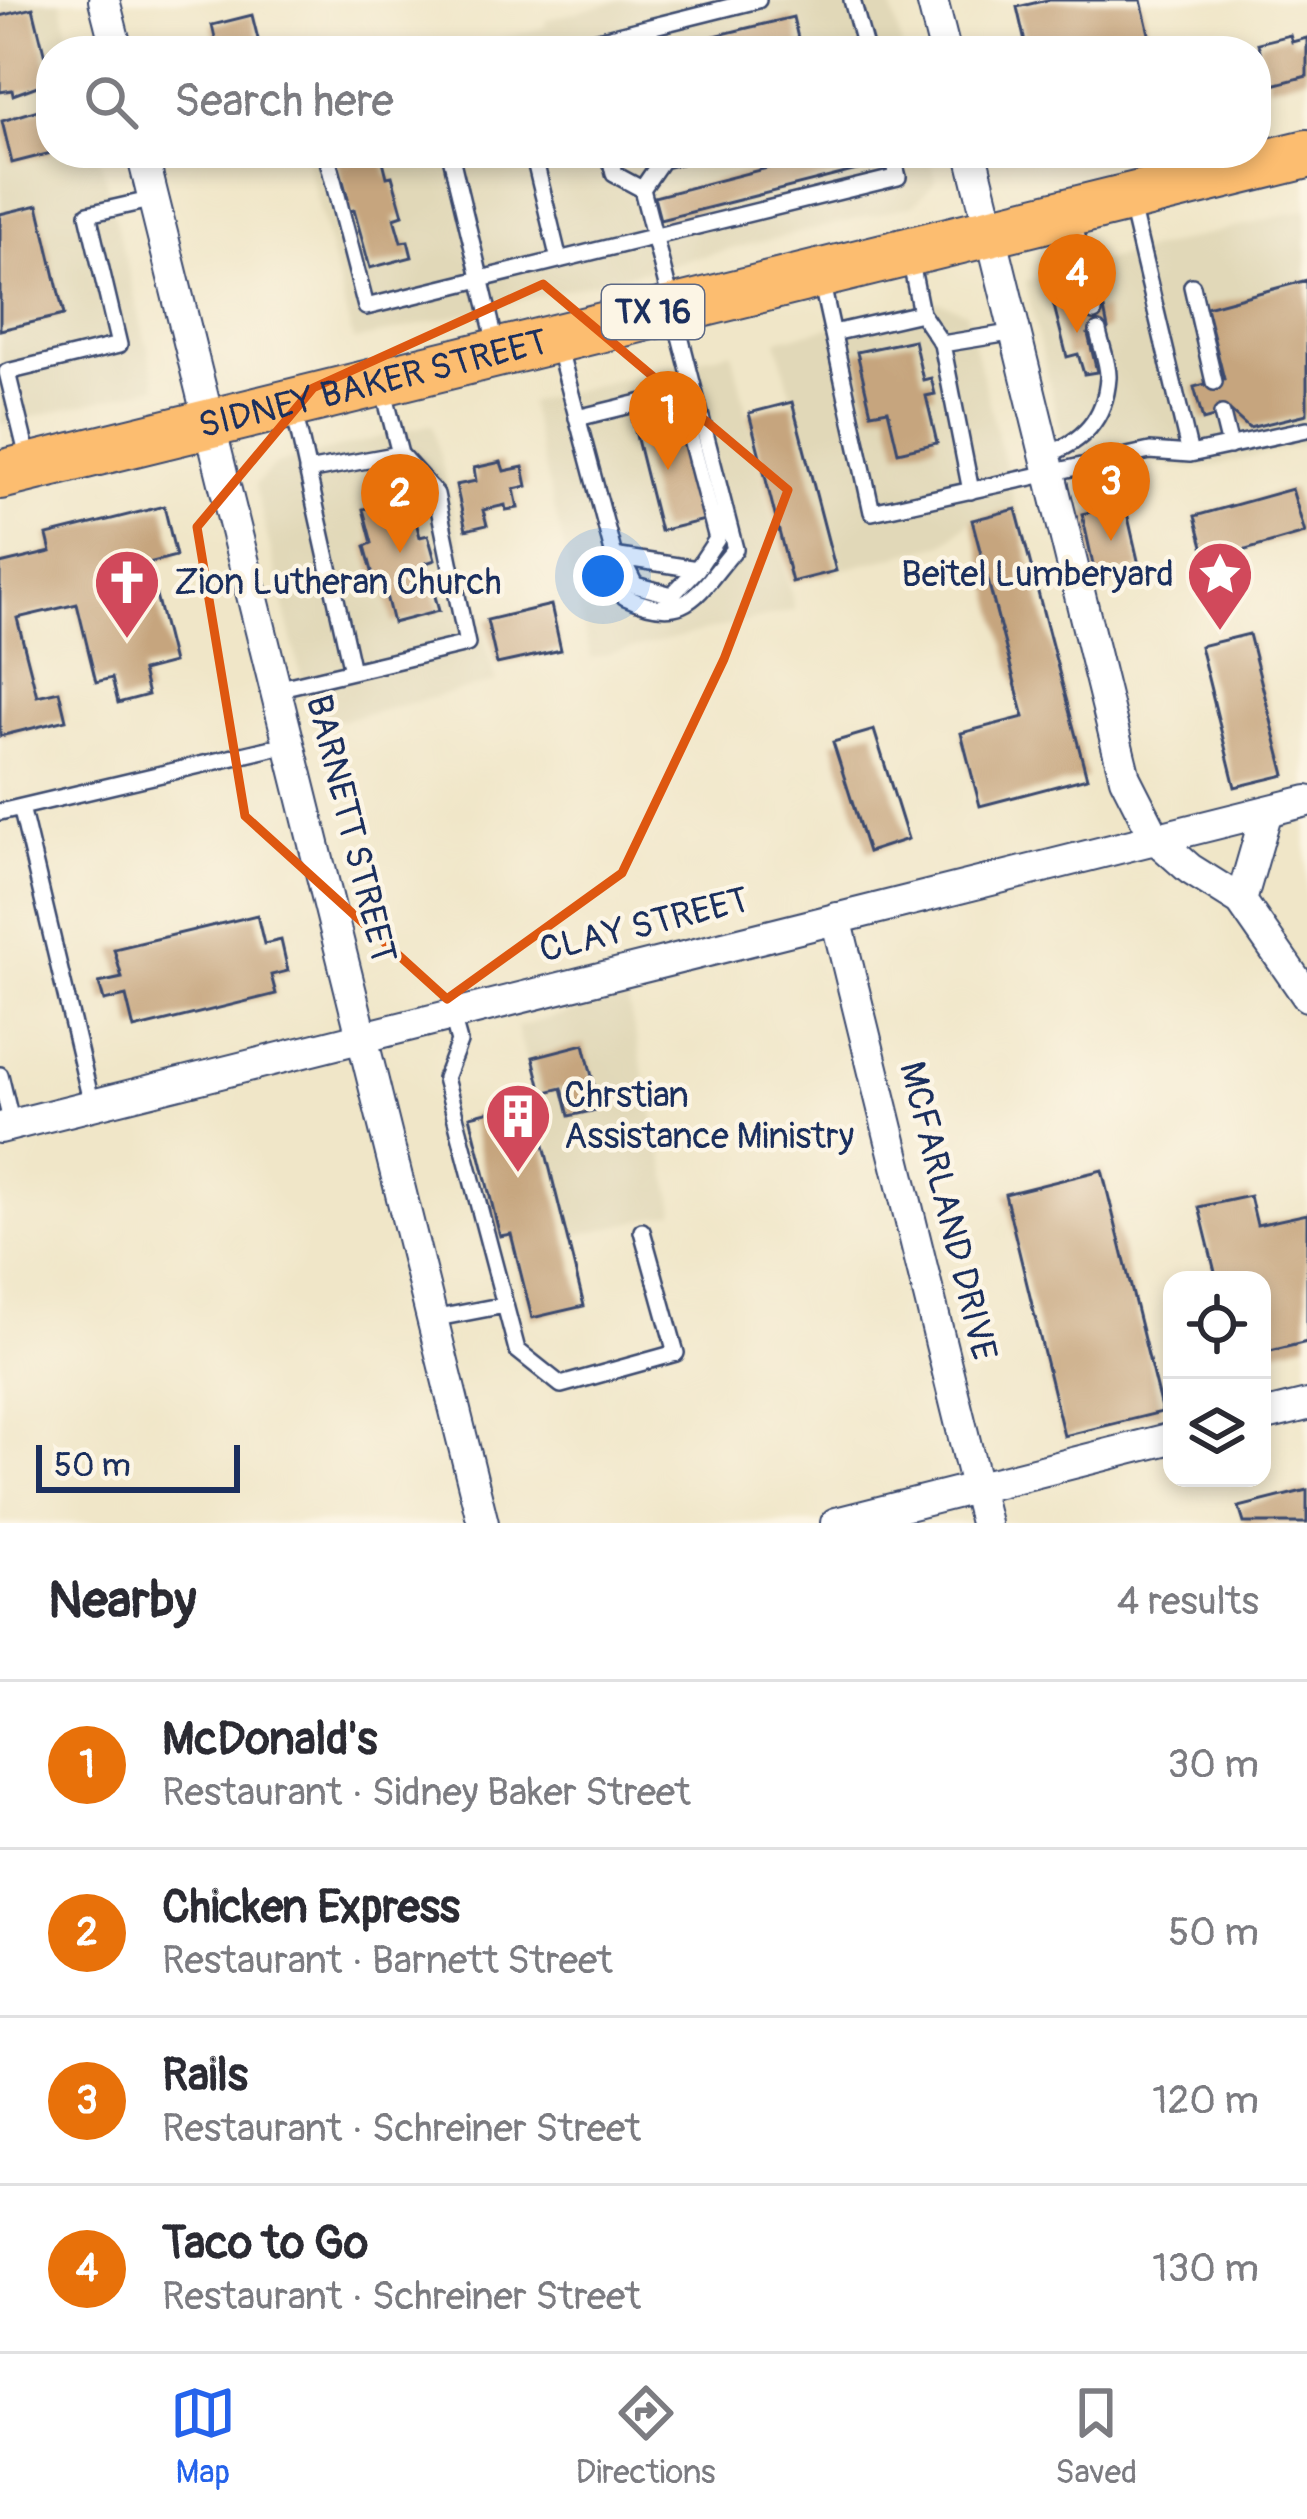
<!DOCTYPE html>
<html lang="en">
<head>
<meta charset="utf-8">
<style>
  body { margin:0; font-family:Pangolin,sans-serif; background:#f7f7f7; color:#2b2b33 }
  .controls { position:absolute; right:36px; bottom:36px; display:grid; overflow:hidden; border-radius:24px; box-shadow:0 6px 18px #0003 }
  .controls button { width:108px; height:108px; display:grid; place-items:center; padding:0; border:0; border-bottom:3px solid #e1e1e2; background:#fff; color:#2b2b33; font:60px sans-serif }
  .scale { position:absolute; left:36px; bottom:30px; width:204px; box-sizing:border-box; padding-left:12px; border:6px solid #1b2f5e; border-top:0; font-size:33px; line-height:42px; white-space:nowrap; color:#1b2f5e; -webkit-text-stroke:9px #fcf5e5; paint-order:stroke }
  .you { position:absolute; left:603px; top:576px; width:42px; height:42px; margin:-30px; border:9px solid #fff; border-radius:50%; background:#1a73e8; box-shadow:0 0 0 18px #1a73e833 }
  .badge { display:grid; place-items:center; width:78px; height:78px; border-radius:50%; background:#2563eb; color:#fff; font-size:39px; font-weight:700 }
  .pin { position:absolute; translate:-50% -99px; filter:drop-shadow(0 3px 6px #0008) }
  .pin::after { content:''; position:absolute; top:63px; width:42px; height:36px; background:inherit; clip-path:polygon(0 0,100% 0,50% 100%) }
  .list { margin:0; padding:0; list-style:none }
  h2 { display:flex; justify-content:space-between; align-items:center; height:156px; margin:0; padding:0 48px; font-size:51px }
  h2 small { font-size:39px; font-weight:400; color:#7c7c81 }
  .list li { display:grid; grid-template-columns:78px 1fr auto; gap:36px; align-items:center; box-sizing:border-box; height:168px; padding:0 48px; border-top:3px solid #e1e1e2 }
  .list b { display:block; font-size:45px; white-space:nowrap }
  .list p { margin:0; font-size:39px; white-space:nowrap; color:#7c7c81 }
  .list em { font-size:39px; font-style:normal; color:#7c7c81 }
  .icon { flex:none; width:66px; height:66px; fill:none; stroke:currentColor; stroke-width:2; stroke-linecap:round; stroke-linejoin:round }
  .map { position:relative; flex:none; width:1307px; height:1523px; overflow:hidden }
  .search { position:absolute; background:#fff; box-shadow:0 6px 18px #0003; left:36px; right:36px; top:36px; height:132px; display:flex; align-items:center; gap:30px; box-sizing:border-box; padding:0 42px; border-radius:48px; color:#7c7c81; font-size:45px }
  .sheet { height:828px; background:#fff }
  nav { display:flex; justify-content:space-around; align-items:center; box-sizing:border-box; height:168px; border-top:3px solid #e1e1e2; background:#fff; font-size:33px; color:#7c7c81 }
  nav a { display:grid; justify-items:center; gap:6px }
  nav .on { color:#2563eb }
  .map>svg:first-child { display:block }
  .built { fill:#e1d8b8 }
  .building { fill:#c6a57e }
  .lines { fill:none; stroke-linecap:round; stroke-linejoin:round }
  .service-casing { stroke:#3b4a6e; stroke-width:20 }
  .minor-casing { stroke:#3b4a6e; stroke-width:34 }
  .primary-casing { stroke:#3b4a6e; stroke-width:52 }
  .service { stroke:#fff; stroke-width:15 }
  .minor { stroke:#fff; stroke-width:30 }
  .primary { stroke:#fcbd6f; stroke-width:48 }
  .marked { fill:none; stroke:#de5710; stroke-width:9; stroke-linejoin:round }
  .labels { text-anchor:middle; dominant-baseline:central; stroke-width:9; stroke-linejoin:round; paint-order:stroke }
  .shield { fill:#fcf5e5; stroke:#5e6a86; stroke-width:3 }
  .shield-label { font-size:33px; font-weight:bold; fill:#1b2f5e }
  .street-label { font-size:36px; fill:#1b2f5e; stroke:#fcf5e5 }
  .poi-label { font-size:36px; fill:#1b2f5e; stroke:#fcf5e5; text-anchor:start }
</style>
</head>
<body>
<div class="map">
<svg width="1307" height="1523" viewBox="0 0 1307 1523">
  <rect width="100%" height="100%" fill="#fcf5e5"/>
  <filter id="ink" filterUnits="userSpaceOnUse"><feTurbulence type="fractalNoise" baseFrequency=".00833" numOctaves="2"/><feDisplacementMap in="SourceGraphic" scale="24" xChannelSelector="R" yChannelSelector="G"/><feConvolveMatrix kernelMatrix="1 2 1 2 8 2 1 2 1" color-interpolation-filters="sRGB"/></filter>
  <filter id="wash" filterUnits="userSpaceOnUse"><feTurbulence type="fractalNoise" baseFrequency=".004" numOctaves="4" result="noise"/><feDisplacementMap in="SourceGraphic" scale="48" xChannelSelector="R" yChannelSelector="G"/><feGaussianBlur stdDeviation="2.7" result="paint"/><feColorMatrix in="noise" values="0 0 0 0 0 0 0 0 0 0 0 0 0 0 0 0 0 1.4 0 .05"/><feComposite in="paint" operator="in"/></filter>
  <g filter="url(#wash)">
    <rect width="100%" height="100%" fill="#f0e6c8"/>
    <path class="built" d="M 0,0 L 61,0 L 73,51 L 51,51 L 51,153 L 99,153 L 157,386 L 0,425 Z
      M 621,0 L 890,0 L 903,51 L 450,51 L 545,27 L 546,20 Z
      M 305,153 L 929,153 L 936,181 L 914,205 L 353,341 Z
      M 1307,209 L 1307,444 L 1202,469 L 1151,466 L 1143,441 L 1067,459 L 1025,281 Z
      M 938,301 L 966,312 L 1016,509 L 972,520 L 944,544 L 836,571 L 777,340 Z
      M 732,351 L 795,610 L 591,658 L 528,402 Z
      M 432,424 L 496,682 L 313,727 L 255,485 L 276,464 Z
      M 627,998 L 676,1212 L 573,1236 L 517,1027 Z"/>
    <g id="blocks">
      <path class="building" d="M 1047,0 L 1141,0 L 1153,51 L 1027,51 L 1017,7 Z
        M 33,8 L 51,81 L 13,95 L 12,90 L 0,92 L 0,16 Z
        M 252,15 L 261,51 L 218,51 L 212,25 Z
        M 793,17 L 801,51 L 687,51 L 685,43 Z
        M 1290,35 L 1292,42 L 1307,38 L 1307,76 L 1269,86 L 1258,43 Z
        M 51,106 L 51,153 L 12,163 L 2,121 Z
        M 328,153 L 381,153 L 387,177 L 392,176 L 403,215 L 394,218 L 401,242 L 408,241 L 412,257 L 370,268 L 354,210 L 344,212 L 341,202 L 348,199 L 338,163 L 331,165 Z
        M 826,153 L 874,153 L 877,165 L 660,220 L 654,197 Z
        M 38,205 L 64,315 L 0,330 L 0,214 Z
        M 1307,280 L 1307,414 L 1249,428 L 1231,412 L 1203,420 L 1194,387 L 1224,379 L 1206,307 Z
        M 1078,291 L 1083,314 L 1104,309 L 1108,329 L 1088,334 L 1097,372 L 1084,374 L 1078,354 L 1067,357 L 1052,298 Z
        M 914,340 L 923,380 L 931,378 L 935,394 L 926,396 L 937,443 L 898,452 L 888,410 L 871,413 L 857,352 Z
        M 792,402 L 836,571 L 792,582 L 749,413 Z
        M 677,408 L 705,520 L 660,531 L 632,419 Z
        M 501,462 L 504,471 L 523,467 L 527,486 L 514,489 L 518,508 L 506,510 L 505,505 L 483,510 L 487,525 L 466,530 L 456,485 L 476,481 L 474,468 Z
        M 1292,489 L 1305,533 L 1207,561 L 1195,516 Z
        M 409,497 L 420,537 L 428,535 L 435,560 L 426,563 L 439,611 L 393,623 L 382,580 L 375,582 L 365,546 L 372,543 L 363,509 Z
        M 1125,504 L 1140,569 L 1096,578 L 1082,514 Z
        M 164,506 L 176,556 L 148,563 L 173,663 L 142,671 L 148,695 L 118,703 L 112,678 L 96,682 L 77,604 L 17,618 L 37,696 L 59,691 L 66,720 L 0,736 L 0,564 L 51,552 L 47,535 Z
        M 1016,509 L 1087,778 L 980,806 L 961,733 L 1024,717 L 972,520 Z
        M 551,605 L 561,650 L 497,664 L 487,620 Z
        M 1249,634 L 1285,775 L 1235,787 L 1200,646 Z
        M 874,730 L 908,839 L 868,852 L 833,742 Z
        M 257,915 L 264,944 L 281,940 L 288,971 L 271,975 L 276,994 L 134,1029 L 126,996 L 104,1001 L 99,983 L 122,978 L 114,949 Z
        M 584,1044 L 600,1109 L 569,1116 L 562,1088 L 542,1093 L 533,1057 Z
        M 533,1101 L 584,1306 L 532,1318 L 511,1234 L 500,1236 L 470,1116 Z
        M 1102,1170 L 1162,1412 L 1064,1436 L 1005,1194 Z
        M 1250,1196 L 1257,1225 L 1307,1214 L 1307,1342 L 1262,1353 L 1262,1280 L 1217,1280 L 1199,1207 Z
        M 1307,1490 L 1307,1523 L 1244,1523 L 1239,1507 Z"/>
    </g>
  </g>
  <g filter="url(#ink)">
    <use href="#blocks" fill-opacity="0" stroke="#3b4a6e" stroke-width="3"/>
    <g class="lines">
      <defs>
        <path id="service" d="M 852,0 L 866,51
          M 583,51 L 582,44 L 630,32
          M 634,51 L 630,32 L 758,0
          M 326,153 L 366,307 L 898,177 L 892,153
          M 450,153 L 497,348
          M 533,153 L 559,260
          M 660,153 L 662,160 L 690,153
          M 642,189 L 662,160
          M 1131,206 L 1190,454
          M 1072,215 L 1094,312
          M 821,280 L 872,512 L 1150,451 L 1190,454 L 1307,429
          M 1192,286 L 1214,382
          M 921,313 L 942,344 L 971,491
          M 833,333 L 921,313 L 910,258
          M 942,344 L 1016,332
          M 558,345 L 625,597 C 688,626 697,593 735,549 L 642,189 L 614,174 L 609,153
          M 294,410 L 352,671
          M 1222,414 L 1230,446
          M 577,418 L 685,392
          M 1046,455 C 1082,442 1105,420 1108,378 C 1109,364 1101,346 1098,331
          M 29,462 L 7,372 L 119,345 L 88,214 L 154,199
          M 307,471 L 400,454
          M 613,556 L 697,569 L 717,539 L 679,394
          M 621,557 L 635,585 L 672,595 L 697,569
          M 276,689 L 467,644 L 436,494 L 400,454 L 383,388
          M 21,807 L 92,1105
          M 0,812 L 289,744
          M 451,1013 L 459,1042 L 445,1078 L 517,1350 L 561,1385 L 676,1353 L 642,1231
          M 0,1075 L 12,1125
          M 432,1319 L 505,1305"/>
        <path id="minor" d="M 104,0 L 117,51
          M 932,0 L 945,51
          M 142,153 L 483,1523
          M 971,153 L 1125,778 L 1156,839 L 1190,869 L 1241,901 L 1307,996
          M 1241,901 L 1267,811
          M 836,918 L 985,1523
          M 0,1128 L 1307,801
          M 1262,1416 L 1307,1405
          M 836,1523 L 1172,1438"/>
        <g id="primary">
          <path id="s1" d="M 0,475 L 1307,154"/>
        </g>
      </defs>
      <use href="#service" class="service-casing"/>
      <use href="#minor" class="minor-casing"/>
      <use href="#primary" class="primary-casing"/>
      <use href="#service" class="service"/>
      <use href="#minor" class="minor"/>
      <use href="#primary" class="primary"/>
    </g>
  </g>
  <path class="marked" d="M 543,284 L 788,490 L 724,659 L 622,873 L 447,999 L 245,816 L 197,527 L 313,388 Z"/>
  <defs>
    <symbol id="sight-pin" viewBox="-11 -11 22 30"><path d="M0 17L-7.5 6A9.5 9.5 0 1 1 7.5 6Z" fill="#d1495b" stroke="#fcf5e5"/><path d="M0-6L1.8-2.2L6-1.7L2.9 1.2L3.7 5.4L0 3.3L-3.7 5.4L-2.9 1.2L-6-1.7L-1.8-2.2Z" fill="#fff"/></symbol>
    <symbol id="church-pin" viewBox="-11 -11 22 30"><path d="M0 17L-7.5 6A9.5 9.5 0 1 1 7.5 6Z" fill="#d1495b" stroke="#fcf5e5"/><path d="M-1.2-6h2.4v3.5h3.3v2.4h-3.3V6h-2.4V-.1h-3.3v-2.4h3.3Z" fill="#fff"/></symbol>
    <symbol id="building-pin" viewBox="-11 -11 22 30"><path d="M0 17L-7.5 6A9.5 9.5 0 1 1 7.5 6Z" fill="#d1495b" stroke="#fcf5e5"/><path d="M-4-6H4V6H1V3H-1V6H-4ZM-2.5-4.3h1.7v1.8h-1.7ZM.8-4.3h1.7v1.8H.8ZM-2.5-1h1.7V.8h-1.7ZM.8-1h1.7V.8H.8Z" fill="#fff"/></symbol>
  </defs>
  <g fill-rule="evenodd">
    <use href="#sight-pin" x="1182" y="536" width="76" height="104"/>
    <use href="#church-pin" x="89" y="544" width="76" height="104"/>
    <use href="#building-pin" x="480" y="1078" width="76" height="104"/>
  </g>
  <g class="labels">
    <rect class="shield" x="602" y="285" width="102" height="54" rx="9"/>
    <g class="shield-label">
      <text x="653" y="312">TX 16</text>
    </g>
    <g class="street-label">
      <text stroke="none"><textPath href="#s1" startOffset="384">SIDNEY BAKER STREET</textPath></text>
      <text transform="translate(351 829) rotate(76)">BARNETT STREET</text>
      <text transform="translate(644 925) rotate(-14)">CLAY STREET</text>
      <text transform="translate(948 1211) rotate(76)">MCFARLAND DRIVE</text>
    </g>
    <g class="poi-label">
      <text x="1174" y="574" text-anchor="end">Beitel Lumberyard</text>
      <text x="174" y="582">Zion Lutheran Church</text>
      <text x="564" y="1095">Chrstian<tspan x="564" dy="41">Assistance Ministry</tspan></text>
    </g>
  </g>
</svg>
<div class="controls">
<button><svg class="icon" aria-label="locate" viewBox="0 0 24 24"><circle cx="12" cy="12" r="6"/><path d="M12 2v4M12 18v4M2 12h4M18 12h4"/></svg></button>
<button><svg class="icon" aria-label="layers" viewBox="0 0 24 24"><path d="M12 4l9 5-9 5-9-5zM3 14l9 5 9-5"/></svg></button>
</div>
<div class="scale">50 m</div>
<div class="you"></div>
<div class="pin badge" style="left:668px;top:470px;background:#e8710a">1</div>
<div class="pin badge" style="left:400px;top:553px;background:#e8710a">2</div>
<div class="pin badge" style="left:1111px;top:541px;background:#e8710a">3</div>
<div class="pin badge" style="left:1077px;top:333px;background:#e8710a">4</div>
<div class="search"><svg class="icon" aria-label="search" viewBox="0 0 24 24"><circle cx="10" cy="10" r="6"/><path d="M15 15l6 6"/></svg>Search here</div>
</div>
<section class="sheet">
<h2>Nearby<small>4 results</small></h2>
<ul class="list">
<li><span class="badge" style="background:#e8710a">1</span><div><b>McDonald's</b><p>Restaurant · Sidney Baker Street</p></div><em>30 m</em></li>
<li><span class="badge" style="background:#e8710a">2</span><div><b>Chicken Express</b><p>Restaurant · Barnett Street</p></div><em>50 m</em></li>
<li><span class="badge" style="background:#e8710a">3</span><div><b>Rails</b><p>Restaurant · Schreiner Street</p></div><em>120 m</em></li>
<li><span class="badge" style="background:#e8710a">4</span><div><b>Taco to Go</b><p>Restaurant · Schreiner Street</p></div><em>130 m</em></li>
</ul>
</section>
<nav>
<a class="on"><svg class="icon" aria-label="map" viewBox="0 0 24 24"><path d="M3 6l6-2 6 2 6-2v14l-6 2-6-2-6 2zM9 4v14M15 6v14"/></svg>Map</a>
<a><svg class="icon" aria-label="directions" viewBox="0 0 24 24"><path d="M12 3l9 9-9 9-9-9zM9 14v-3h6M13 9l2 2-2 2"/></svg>Directions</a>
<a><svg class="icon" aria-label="saved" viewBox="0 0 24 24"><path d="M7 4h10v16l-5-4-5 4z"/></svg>Saved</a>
</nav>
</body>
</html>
